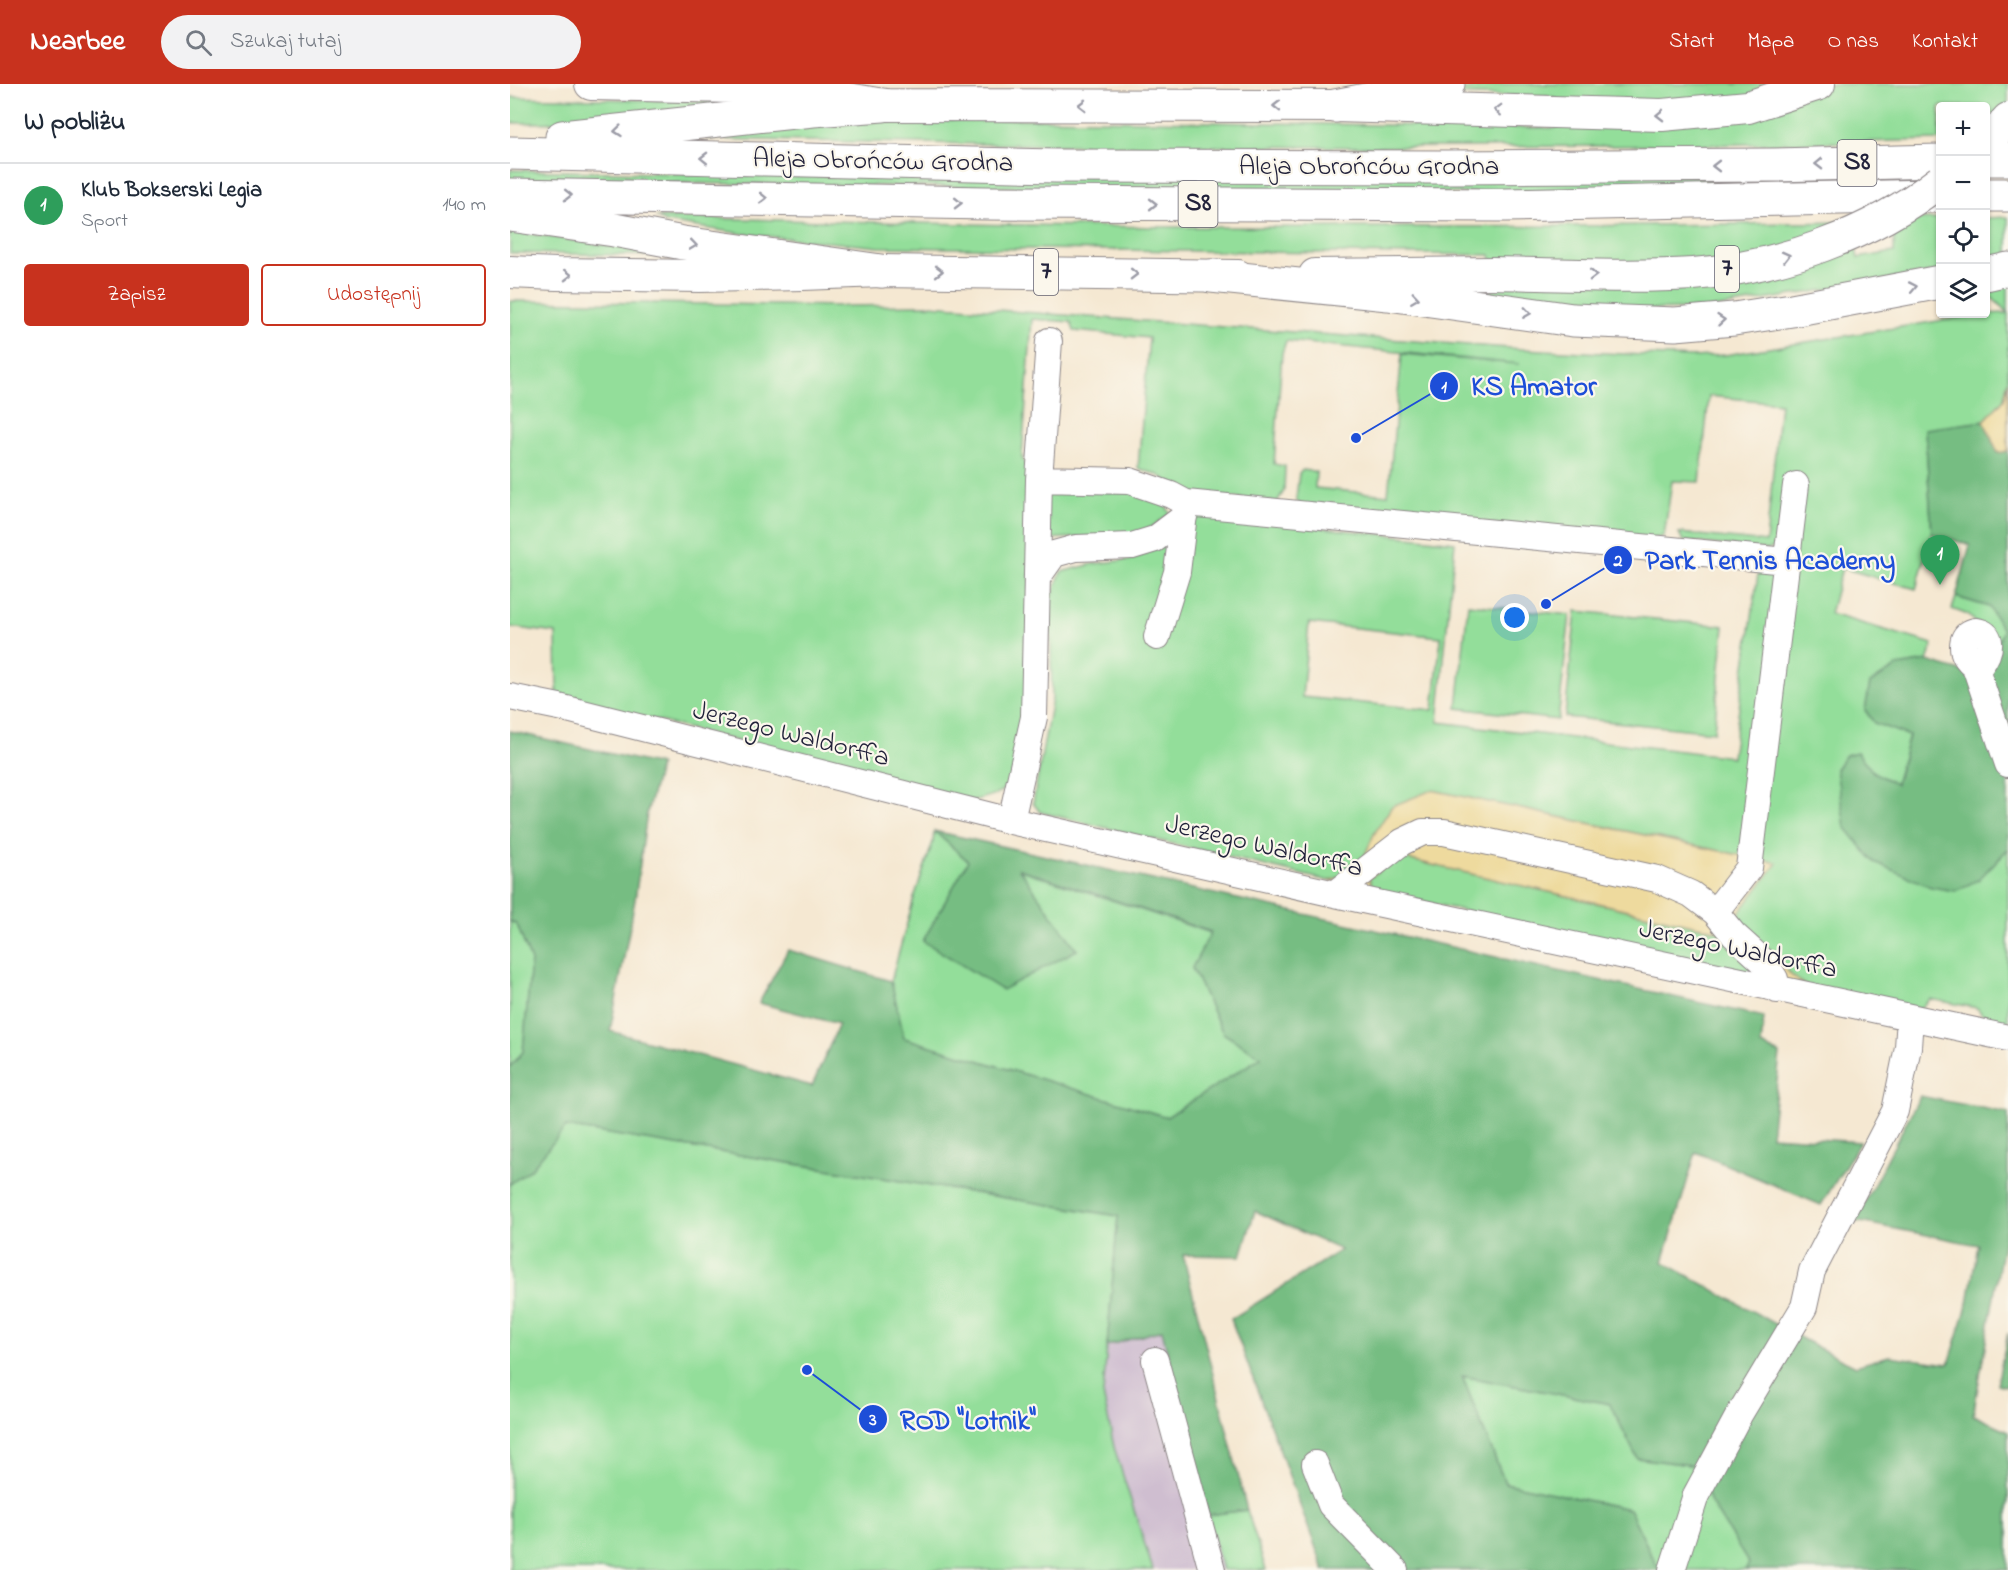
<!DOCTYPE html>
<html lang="pl">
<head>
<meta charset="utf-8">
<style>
  body { margin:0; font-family:"Indie Flower",sans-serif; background:#f2f2f3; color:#1f2937 }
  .controls { position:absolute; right:18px; top:18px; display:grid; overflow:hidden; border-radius:6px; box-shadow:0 2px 4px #0004 }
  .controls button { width:54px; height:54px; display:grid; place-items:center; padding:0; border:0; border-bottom:2px solid #e0e1e3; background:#fff; color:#1f2937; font:30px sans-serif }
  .you { position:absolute; left:1005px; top:534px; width:21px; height:21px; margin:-15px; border:4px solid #fff; border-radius:50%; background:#1a73e8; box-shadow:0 0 0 9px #1a73e833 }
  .badge { display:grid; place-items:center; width:39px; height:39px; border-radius:50%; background:#c8321e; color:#fff; font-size:20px; font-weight:700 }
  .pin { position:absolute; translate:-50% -50px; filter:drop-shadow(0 2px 3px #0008) }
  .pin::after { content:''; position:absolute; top:32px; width:21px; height:18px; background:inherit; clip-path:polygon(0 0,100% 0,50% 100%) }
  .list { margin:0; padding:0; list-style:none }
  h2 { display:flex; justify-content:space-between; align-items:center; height:78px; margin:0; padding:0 24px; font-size:26px }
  h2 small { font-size:20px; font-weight:400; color:#747a83 }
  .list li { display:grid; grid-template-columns:39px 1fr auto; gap:18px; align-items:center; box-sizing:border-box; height:84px; padding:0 24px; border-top:2px solid #e0e1e3 }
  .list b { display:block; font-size:22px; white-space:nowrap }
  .list p { margin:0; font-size:20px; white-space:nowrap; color:#747a83 }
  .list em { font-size:20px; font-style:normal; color:#747a83 }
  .actions { display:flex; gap:12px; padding:18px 24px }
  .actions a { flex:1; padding:14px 0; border:2px solid #c8321e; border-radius:6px; text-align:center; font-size:21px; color:#c8321e }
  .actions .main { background:#c8321e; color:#fff }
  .icon { flex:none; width:33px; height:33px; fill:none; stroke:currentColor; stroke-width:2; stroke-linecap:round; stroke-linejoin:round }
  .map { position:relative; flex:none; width:1498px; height:1486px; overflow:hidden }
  header { display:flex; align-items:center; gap:36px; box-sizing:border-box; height:84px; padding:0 30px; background:#c8321e; color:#fff }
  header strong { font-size:28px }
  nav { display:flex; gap:33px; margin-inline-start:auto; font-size:21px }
  .search { width:420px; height:54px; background:#f2f2f3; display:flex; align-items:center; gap:15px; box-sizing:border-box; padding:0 21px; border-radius:33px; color:#747a83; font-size:22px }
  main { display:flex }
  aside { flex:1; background:#fff }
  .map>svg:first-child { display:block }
  .industrial { fill:#cfbed0 }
  .green { fill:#93de9a; stroke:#5a806a; stroke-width:1.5; fill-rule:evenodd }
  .forest { fill:#76bd82; stroke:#4c705e; stroke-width:1.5 }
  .sand { fill:#eeda9e; stroke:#887e6c; stroke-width:1.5 }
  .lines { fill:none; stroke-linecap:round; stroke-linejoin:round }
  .minor-casing { stroke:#8c8586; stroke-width:28 }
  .major-casing { stroke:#8c8586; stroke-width:34 }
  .highway-casing { stroke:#8c8586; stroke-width:35 }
  .minor { stroke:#fff; stroke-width:26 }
  .major { stroke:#fff; stroke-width:32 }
  .highway { stroke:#fff; stroke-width:33 }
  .major-bridge-casing { stroke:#8c8586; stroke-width:34; stroke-linecap:butt }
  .major-bridge { stroke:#fff; stroke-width:32 }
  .oneway { stroke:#9c9ca7 }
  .labels { text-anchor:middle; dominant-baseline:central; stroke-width:4.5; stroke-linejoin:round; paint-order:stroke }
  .shield { fill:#fbf7ec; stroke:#636270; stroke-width:1.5 }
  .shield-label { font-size:26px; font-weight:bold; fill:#22223b }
  .street-label { font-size:27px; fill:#22223b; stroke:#fbf7ec }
  .leader { fill:none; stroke:#1d4ed8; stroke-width:2 }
  .callout-dot { fill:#1d4ed8; stroke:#fbf7ec; stroke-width:2 }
  .mark-label { font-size:18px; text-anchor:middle; font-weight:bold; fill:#fff }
  .callout-label { font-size:28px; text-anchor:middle; font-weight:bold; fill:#1d4ed8; stroke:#fbf7ec; stroke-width:4.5; stroke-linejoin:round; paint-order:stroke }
</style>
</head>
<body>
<header>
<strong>Nearbee</strong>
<div class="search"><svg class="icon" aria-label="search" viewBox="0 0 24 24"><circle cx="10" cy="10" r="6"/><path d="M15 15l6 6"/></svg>Szukaj tutaj</div>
<nav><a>Start</a><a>Mapa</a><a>O nas</a><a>Kontakt</a></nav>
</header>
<main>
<aside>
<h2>W pobliżu<small></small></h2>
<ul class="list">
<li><span class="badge" style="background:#2e9e5b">1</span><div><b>Klub Bokserski Legia</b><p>Sport</p></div><em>140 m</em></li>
</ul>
<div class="actions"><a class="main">Zapisz</a><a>Udostępnij</a></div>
</aside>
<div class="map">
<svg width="1498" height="1486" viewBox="0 0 1498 1486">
  <rect width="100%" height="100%" fill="#fbf7ec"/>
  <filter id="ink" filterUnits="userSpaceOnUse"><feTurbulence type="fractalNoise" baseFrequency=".0167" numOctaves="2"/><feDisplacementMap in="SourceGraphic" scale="12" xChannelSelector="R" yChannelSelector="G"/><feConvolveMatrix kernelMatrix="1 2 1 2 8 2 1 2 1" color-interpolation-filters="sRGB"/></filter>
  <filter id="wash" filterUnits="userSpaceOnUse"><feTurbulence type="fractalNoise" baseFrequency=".008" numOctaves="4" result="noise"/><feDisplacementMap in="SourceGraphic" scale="24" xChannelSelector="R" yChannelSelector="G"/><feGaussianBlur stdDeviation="1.35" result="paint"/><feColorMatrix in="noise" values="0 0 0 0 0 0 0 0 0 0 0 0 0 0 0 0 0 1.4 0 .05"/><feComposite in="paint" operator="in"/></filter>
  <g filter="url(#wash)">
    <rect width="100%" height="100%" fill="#f5e8d2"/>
    <path class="industrial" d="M 652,1246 L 712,1486 L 643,1486 L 604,1363 L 593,1310 L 597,1262 Z"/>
    <path class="green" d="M 990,0 L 1498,0 L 1498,54 L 1476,55 L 1476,22 L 1430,22 L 1430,56 C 1019,67 608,64 196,55 L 302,42 L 374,37 L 417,36 L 526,35 L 1046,44 L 1046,13 L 927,10 Z
      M 0,13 L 222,18 L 223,22 L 103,38 L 0,39 Z
      M 0,86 L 299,92 L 1430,90 L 1430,101 L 953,109 L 0,97 Z
      M 146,133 C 322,137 498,142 674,143 C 897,144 1119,142 1341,138 L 1348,174 L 1384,168 L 1384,136 L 1430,135 L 1430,187 L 1198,225 L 1099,226 L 935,204 L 984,205 L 981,171 L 369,163 L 234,150 L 155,138 Z
      M 1498,133 L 1498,176 L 1476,180 L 1476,134 Z
      M 0,147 L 169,172 L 0,169 Z
      M 1498,199 L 1498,228 L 1476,209 L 1476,203 Z
      M 0,217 L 333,222 L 419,221 L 1012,265 L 1133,271 L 1184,273 L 1215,271 L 1472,230 L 1498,229 L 1498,297 L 1494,315 L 1474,337 L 1415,346 L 1422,450 L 1406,505 L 1332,484 L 1320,530 L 1423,560 L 1417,577 L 1388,582 L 1355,626 L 1364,639 L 1399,652 L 1385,700 L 1363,688 L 1347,668 L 1336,671 L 1326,685 L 1468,796 L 1498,765 L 1498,936 L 1492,939 L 1478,938 L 1467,924 L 1420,915 L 1410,925 L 1296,902 L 1282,892 L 1269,877 L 1226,841 L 1230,827 L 1266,779 L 922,706 C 897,732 851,789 819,797 L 530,728 L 523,719 L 542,615 L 540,518 L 551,488 L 583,480 L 623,475 L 665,454 L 693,428 L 804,443 L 945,458 L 928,638 L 1222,673 L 1249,483 L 1270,477 L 1266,462 L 1258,466 L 1173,457 L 1169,449 L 1256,458 L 1270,319 L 1199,312 L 1190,398 L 1162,397 L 1154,452 L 1143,455 L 791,422 L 786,415 L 789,389 L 793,386 L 806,388 L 805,404 L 878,411 L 892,270 L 1009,280 L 776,257 L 772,269 L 764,380 L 775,382 L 774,407 L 767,418 L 674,409 L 650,392 L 628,384 L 639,254 L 564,247 L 561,238 L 522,235 L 512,373 L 522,399 L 517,635 L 499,701 L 487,710 L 462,717 L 47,611 L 46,549 L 0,543 ZM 799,539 L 931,553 L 923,626 L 792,613 Z
      M 554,407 L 629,408 L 655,419 L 660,430 L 630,451 L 534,455 L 535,410 Z
      M 1446,513 L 1479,523 L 1493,546 L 1488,560 L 1458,531 L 1442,525 Z
      M 958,520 L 1060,531 L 1048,636 L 947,624 Z
      M 1066,527 L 1214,542 L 1204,648 L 1055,633 Z
      M 424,747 L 458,777 L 413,857 L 567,866 L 508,785 L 701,849 L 682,884 L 713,949 L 752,973 L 657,1033 L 394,954 L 381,897 L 404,814 L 423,758 Z
      M 888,773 L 1213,848 L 1251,891 L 864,807 L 859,794 Z
      M 0,837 L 7,841 L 21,877 L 13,968 L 0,983 Z
      M 55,1043 L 608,1132 L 593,1310 L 604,1363 L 643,1486 L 0,1486 L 0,1100 L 21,1085 Z
      M 952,1292 L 1101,1320 L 1127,1374 L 1188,1382 L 1201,1419 L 1240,1481 L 1235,1486 L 1149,1486 L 1119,1425 L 995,1399 Z
      M 737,1426 L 756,1486 L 712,1486 L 698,1431 Z"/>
    <path class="forest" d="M 1474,337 L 1488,369 L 1498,367 L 1498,658 L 1474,588 L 1481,579 L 1493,546 L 1479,523 L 1446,513 L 1460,461 L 1422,450 L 1415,345 Z
      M 1417,577 L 1464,591 L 1498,693 L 1498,765 L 1468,796 L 1445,807 L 1421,803 L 1364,778 L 1335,743 L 1326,685 L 1336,671 L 1347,668 L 1363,688 L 1386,700 L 1399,652 L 1364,639 L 1355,626 L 1360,599 L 1388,582 Z
      M 0,647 L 150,681 L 137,729 L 125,816 L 100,947 L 302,1002 L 329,940 L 249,919 L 278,866 L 381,897 L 394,954 L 657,1033 L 751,973 L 713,949 L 682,884 L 701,848 L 509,785 L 567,866 L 492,906 L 413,857 L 458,777 L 424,747 L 1254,933 L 1251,961 L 1270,970 L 1261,1052 L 1350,1058 L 1311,1121 L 1186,1068 L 1153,1178 L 1309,1264 L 1346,1282 L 1379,1272 L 1439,1280 L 1458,1219 L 1468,1161 L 1345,1137 L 1410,1012 L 1498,1029 L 1498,1132 L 1463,1331 L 1498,1347 L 1498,1486 L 1235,1486 L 1239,1480 L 1201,1419 L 1188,1382 L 1127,1374 L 1100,1320 L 952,1292 L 995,1399 L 1119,1425 L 1149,1486 L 814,1486 L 721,1235 L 831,1166 L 745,1127 L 731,1172 L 673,1171 L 737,1426 L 698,1431 L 652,1246 L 597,1262 L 608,1132 L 56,1043 L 21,1085 L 0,1100 L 0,983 L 13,968 L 21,877 L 7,841 L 0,837 Z
      M 1498,1249 L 1498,1303 L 1487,1300 Z"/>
    <path class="sand" d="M 1498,297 L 1498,367 L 1488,369 L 1474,337 L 1494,315 Z
      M 922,706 L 1267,779 L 1230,827 L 1226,841 L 1269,877 L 1282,892 L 1296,902 L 1251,891 L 1213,848 L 888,773 L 859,794 L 864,807 L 819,797 L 829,794 L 851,780 L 864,750 L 882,722 Z"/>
  </g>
  <g filter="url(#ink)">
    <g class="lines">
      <defs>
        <path id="minor" d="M 529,395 L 620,397 L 661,411 L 676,419 L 1276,477
          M 527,494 L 544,470 L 566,464 L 622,462 L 645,455 L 674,433
          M 647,553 L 667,488 L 675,422
          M 1465,582 L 1470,582 C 1498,545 1453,536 1453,562 C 1453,571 1458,577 1465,582 L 1498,680
          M 0,613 L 49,623 L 501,737 L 825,810 L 1498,954
          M 501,737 L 524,633 L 529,395 L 539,257
          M 825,810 L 892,758 L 913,748 L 934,748 L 1147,795 L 1181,810 L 1205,828 L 1224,851 L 1255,879 L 1265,895 L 1267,906
          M 1205,828 L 1239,784 L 1286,401
          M 645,1276 L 702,1486
          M 805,1380 L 821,1421 L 885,1486
          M 1162,1486 L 1186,1411 L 1229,1331 L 1294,1223 L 1302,1187 L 1385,1027 L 1398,963 L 1400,934"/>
        <path id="major" d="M 81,0 L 274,4 L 373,21 L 825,22 L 1152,31 L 1238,23 L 1309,0
          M 1476,59 L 1498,35
          M 0,188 L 46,190 L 190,192 L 293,190 L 371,187 L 728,192
          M 805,191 L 983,189"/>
        <path id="highway" d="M 825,22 L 938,0
          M 52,53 L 303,26 L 373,21
          M 0,69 L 546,82 L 935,83 L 1264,81 L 1430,77
          M 1476,75 L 1498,75
          M 0,111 L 477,119 L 996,121 L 1423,112
          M 1476,111 L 1498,111
          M 0,131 L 104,146 L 173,159 L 371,187
          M 1476,190 L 1498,185
          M 701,192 L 878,210 L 1063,236 L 1165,240 L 1224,235 L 1282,226 L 1430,198"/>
      </defs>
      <use href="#minor" class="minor-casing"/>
      <use href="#major" class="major-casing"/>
      <use href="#highway" class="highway-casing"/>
      <use href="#minor" class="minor"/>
      <use href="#major" class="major"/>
      <use href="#highway" class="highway"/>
      <defs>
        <path id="major-bridge" d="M 983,189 C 1049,190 1116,194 1183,190 C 1271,183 1361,151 1430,97"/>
      </defs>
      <use href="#major-bridge" class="major-bridge-casing"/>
      <use href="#major-bridge" class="major-bridge"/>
    </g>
    <defs><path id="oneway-chevron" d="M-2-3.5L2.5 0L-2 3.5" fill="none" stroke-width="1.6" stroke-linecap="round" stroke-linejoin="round" transform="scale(1.5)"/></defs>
    <g class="oneway">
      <use href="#oneway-chevron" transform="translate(572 21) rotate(-180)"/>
      <use href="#oneway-chevron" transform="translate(767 22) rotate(-180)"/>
      <use href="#oneway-chevron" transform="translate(988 26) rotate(-178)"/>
      <use href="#oneway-chevron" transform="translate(1150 31) rotate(179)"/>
      <use href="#oneway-chevron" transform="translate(108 47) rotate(174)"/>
      <use href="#oneway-chevron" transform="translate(194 74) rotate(-179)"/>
      <use href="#oneway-chevron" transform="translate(1309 80) rotate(179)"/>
      <use href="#oneway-chevron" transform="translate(1206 82) rotate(180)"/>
      <use href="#oneway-chevron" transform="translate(58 111) rotate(1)"/>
      <use href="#oneway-chevron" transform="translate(253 114) rotate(1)"/>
      <use href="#oneway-chevron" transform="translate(448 119) rotate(1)"/>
      <use href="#oneway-chevron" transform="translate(643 120)"/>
      <use href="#oneway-chevron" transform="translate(183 161) rotate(8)"/>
      <use href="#oneway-chevron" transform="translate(1276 172) rotate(-14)"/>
      <use href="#oneway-chevron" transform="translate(429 187)"/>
      <use href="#oneway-chevron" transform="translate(624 190) rotate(1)"/>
      <use href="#oneway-chevron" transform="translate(58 191) rotate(1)"/>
      <use href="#oneway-chevron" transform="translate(1083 191) rotate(1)"/>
      <use href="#oneway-chevron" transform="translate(1403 203) rotate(-11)"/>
      <use href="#oneway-chevron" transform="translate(905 214) rotate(8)"/>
      <use href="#oneway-chevron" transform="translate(1017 229) rotate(8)"/>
      <use href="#oneway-chevron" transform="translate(1211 236) rotate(-5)"/>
    </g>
  </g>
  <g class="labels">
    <g class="shield">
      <rect x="1327.5" y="56" width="39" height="46" rx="4.5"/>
      <rect x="668.5" y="97" width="39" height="46" rx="4.5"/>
      <rect x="1205" y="162" width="24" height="46" rx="4.5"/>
      <rect x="524" y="165" width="24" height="46" rx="4.5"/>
    </g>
    <g class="shield-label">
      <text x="1347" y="79">S8</text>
      <text x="688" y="120">S8</text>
      <text x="1217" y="185">7</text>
      <text x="536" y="188">7</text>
    </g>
    <g class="street-label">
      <text transform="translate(373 78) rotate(1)">Aleja Obrońców Grodna</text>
      <text x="859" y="83">Aleja Obrońców Grodna</text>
      <text transform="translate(281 651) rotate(14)">Jerzego Waldorffa</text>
      <text transform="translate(754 763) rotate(13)">Jerzego Waldorffa</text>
      <text transform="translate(1228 866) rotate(12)">Jerzego Waldorffa</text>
    </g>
  </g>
  <path class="leader" d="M846 354L934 302M1036 520L1108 476M297 1286L363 1335"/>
  <g class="callout-dot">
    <circle cx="846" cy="354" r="6"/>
    <circle cx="1036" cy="520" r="6"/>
    <circle cx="297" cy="1286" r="6"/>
    <circle cx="934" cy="302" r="15"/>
    <circle cx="1108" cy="476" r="15"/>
    <circle cx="363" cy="1335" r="15"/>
  </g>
  <g class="mark-label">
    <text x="934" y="308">1</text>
    <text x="1108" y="482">2</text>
    <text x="363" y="1341">3</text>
  </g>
  <g class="callout-label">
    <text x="1024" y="311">KS Amator</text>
    <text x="1260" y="485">Park Tennis Academy</text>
    <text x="458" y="1345">ROD "Lotnik"</text>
  </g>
</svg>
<div class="controls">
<button>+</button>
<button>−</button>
<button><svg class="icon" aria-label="locate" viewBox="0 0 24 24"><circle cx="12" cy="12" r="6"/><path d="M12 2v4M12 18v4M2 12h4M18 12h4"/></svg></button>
<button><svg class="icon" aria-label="layers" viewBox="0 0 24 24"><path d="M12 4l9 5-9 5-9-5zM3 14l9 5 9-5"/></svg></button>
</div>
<div class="you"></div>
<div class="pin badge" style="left:1430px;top:501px;background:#2e9e5b">1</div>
</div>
</main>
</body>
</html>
